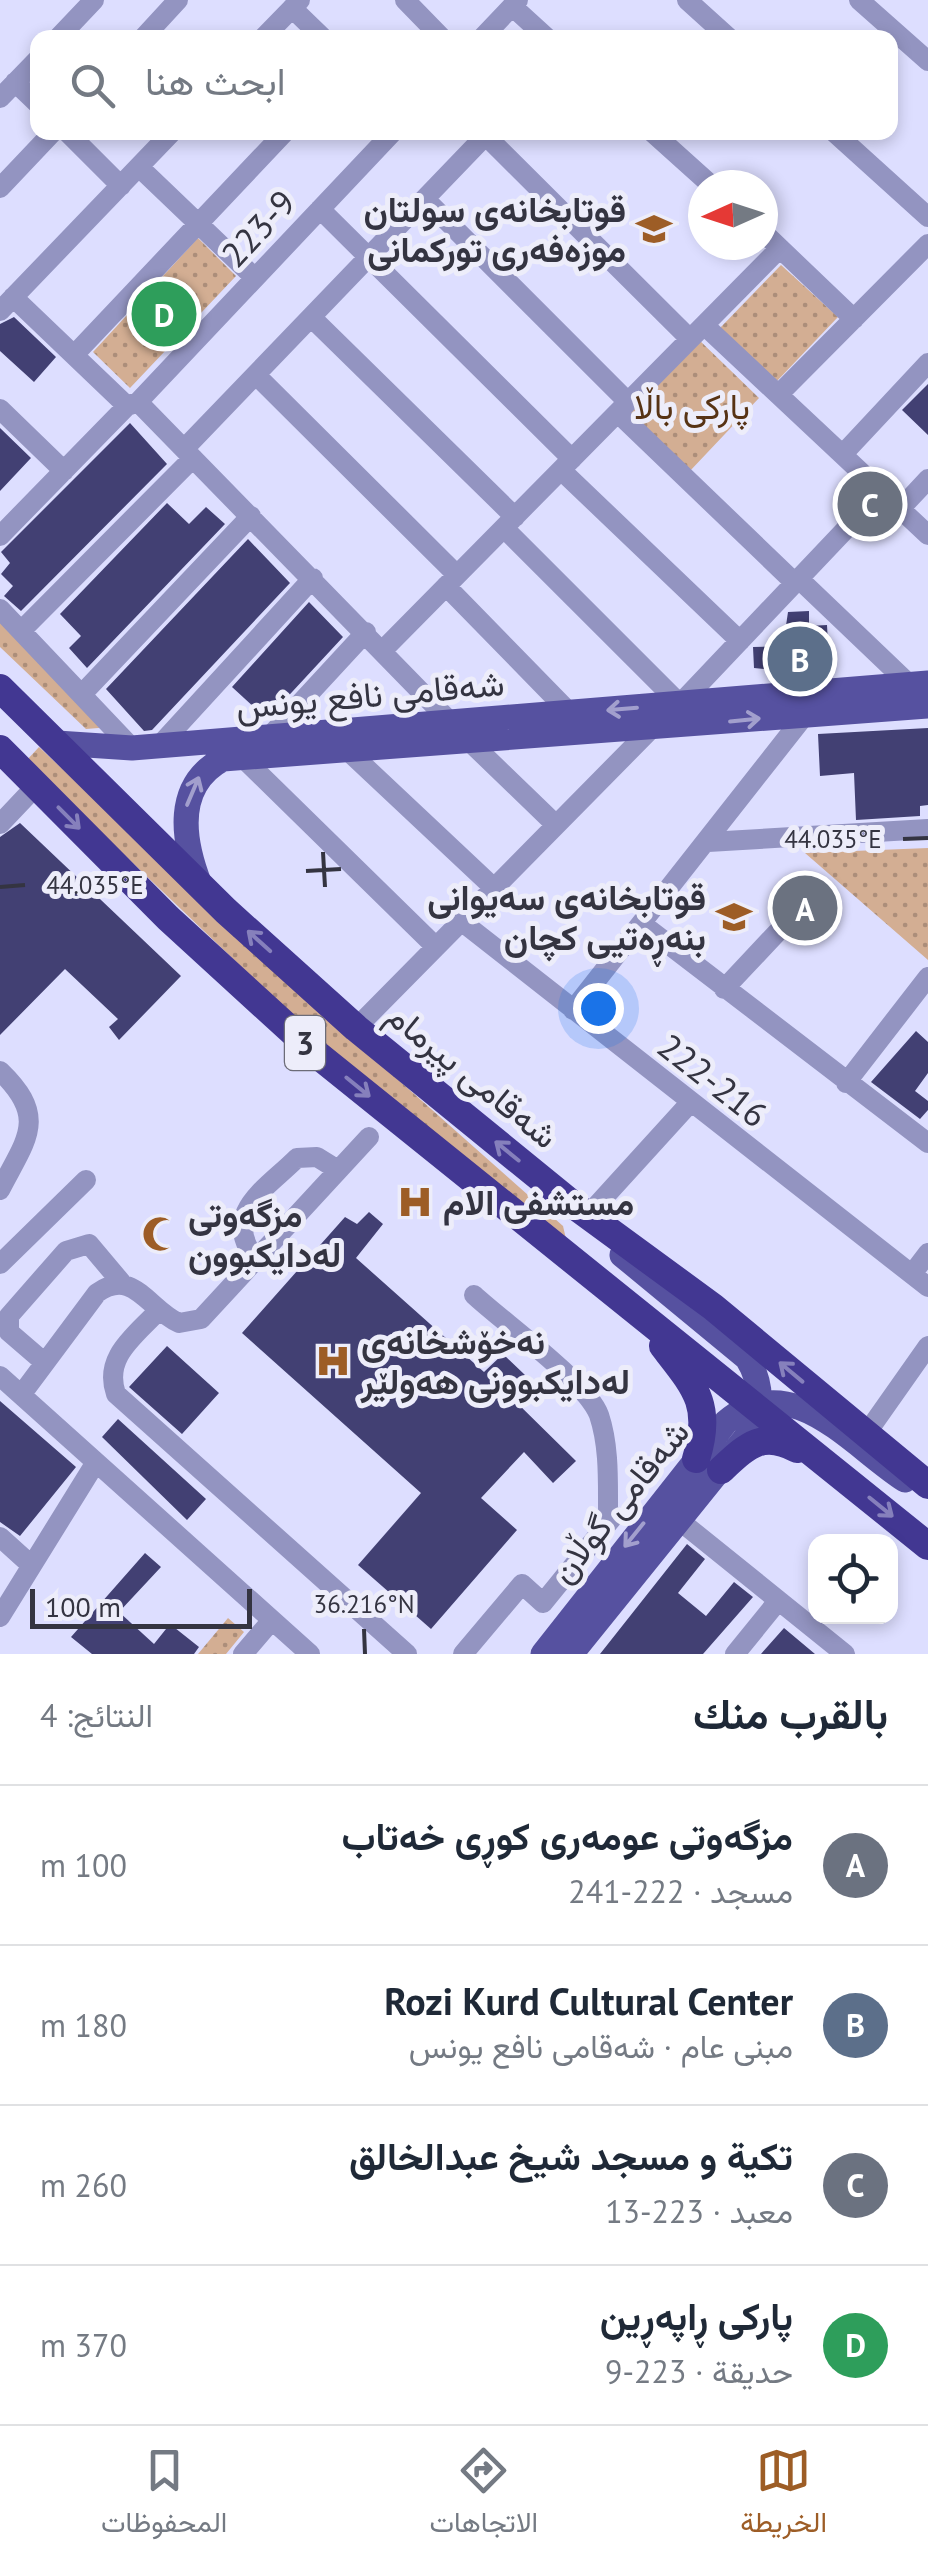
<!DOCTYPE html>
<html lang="ar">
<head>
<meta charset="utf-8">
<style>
  body { margin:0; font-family:"PT Sans",Vazirmatn,sans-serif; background:#f2f2f3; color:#1f2937; direction:rtl }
  .controls { position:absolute; right:30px; bottom:30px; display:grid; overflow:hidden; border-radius:20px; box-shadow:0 5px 15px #0003 }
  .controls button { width:90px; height:90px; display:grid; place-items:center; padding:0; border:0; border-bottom:2px solid #e0e1e3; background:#fff; color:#1f2937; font:50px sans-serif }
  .compass { position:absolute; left:688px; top:170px; width:90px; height:90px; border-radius:50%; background:#fff; box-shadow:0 5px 15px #0003; rotate:267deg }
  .scale { position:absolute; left:30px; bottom:25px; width:222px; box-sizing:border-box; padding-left:10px; border:5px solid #343441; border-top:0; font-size:28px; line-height:35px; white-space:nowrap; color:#343441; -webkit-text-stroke:8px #ededfa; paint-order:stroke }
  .you { position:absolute; left:598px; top:1008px; width:35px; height:35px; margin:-25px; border:8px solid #fff; border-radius:50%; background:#1a73e8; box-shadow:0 0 0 15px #1a73e833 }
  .badge { display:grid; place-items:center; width:65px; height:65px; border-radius:50%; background:#9d5d26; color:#fff; font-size:32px; font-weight:700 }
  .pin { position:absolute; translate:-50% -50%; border:5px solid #fff; box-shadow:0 2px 10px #0006 }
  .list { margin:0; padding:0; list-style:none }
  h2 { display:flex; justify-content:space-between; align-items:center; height:130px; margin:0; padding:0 40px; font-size:42px }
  h2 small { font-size:32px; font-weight:400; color:#747a83 }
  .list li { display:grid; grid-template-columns:65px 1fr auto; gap:30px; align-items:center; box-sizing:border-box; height:160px; padding:0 40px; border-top:2px solid #e0e1e3 }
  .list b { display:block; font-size:38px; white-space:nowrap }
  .list p { margin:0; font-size:32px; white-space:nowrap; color:#747a83 }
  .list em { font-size:32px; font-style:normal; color:#747a83 }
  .icon { flex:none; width:55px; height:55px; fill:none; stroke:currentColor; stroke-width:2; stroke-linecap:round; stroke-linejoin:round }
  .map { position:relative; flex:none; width:928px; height:1654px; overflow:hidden; direction:ltr }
  .search { position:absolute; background:#fff; box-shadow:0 5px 15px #0003; left:30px; right:30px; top:30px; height:110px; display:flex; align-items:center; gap:25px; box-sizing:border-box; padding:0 35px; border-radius:20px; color:#747a83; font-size:38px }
  .sheet { height:770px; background:#fff }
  nav { display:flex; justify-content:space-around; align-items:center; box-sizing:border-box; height:140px; border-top:2px solid #e0e1e3; background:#fff; font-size:28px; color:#747a83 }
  nav a { display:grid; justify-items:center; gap:5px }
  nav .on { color:#9d5d26 }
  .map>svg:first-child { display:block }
  .park { fill:url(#park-dots) }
  .building { fill:#424073 }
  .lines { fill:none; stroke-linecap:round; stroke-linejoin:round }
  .minor { stroke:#9394c1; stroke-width:20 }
  .major { stroke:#5651a0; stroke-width:25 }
  .highway { stroke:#423792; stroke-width:28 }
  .oneway { stroke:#a29fcd }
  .oneway2 { stroke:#8680bc }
  .ticks { fill:none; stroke:#343441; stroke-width:4 }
  .labels { text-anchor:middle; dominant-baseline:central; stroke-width:10; stroke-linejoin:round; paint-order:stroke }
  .shield { fill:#ededfa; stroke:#6c6c78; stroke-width:2.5 }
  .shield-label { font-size:32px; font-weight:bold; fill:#343441 }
  .poi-label { font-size:35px; font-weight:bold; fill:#343441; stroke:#ededfa; text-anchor:start }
  .street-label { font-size:35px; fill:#343441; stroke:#ededfa }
  .park-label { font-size:35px; fill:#573314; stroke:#ededfa }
  .ticks-label { font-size:25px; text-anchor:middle; fill:#343441; stroke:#ededfa; stroke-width:10; stroke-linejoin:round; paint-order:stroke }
</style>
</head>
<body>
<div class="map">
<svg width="928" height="1654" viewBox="0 0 928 1654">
  <defs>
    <pattern id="park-dots" width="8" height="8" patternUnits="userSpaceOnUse" patternTransform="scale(2.5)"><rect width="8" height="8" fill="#d3ae93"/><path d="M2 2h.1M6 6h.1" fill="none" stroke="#ac8e7a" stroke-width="1.8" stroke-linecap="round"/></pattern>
  </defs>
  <rect width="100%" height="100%" fill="#dddeff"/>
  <path class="park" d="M 198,238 L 236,276 L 130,388 L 93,352 Z
    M 781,265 L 838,317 L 776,382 L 720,328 Z
    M 697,338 L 759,398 L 689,472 L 625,414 Z
    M 0,618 L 111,727 L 86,729 L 0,647 Z
    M 39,747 L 351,1038 L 563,1226 L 567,1243 L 338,1059 L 26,761 Z
    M 928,848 L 928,960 L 805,853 Z
    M 228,1618 L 244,1632 L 226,1654 L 198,1654 Z"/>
  <path class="building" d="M 14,317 L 56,357 L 34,382 L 0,351 L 0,324 Z
    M 928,384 L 928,435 L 902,410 Z
    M 130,423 L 167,464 L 21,611 L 4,596 L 13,586 L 1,574 L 10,563 L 1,552 Z
    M 0,428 L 31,458 L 0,491 Z
    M 167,503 L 189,524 L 206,507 L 225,524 L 87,668 L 69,648 L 81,636 L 60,614 Z
    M 248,539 L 290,583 L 152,730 L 144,731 L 106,689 Z
    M 309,602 L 343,637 L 267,719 L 232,687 Z
    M 809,611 L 809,626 L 827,625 L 829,664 L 812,664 L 811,649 L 783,651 L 784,671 L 754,668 L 753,647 L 783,646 L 788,612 Z
    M 928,728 L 928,805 L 920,806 L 920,816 L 856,820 L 854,773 L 820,776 L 818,734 Z
    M 20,823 L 181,976 L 119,1040 L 109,1027 L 118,1019 L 65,969 L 0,1035 L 0,837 Z
    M 916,1031 L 928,1042 L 928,1073 L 915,1091 L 928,1101 L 928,1110 L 920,1119 L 871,1082 Z
    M 369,1212 L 383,1224 L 356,1258 L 484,1372 L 503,1354 L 525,1375 L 511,1397 L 576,1461 L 553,1483 L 524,1452 L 481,1498 L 517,1530 L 431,1629 L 358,1565 L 421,1493 L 242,1333 L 345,1217 L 357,1224 Z
    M 167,1346 L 219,1393 L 182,1434 L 129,1387 Z
    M 0,1401 L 76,1467 L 20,1536 L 0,1522 Z
    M 118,1419 L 206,1499 L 187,1520 L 102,1437 Z
    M 687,1544 L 705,1559 L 678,1593 L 706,1616 L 734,1582 L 753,1597 L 703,1654 L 600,1654 Z
    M 145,1553 L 161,1567 L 119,1612 L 154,1644 L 170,1624 L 199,1647 L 194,1654 L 92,1654 L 71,1637 Z
    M 784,1628 L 815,1654 L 761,1654 Z"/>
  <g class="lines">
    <path class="minor" d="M 405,0 L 442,38
      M 687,0 L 729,38
      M 859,0 L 928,61
      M 512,6 L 547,38
      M 292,8 L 323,38
      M 58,38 L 94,0
      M 143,38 L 178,0
      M 263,38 L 300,0
      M 482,38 L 518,0
      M 15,82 L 38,104
      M 0,98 L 38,59
      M 67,132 L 121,186
      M 482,132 L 690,339
      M 652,132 L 711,185
      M 834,132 L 928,217
      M 139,167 L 255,278
      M 0,188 L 53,132
      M 425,199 L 628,402
      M 320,209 L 572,459
      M 763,232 L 854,319
      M 13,297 L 127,406
      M 0,311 L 172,132
      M 311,317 L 515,517
      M 704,325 L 928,535
      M 74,355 L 285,132
      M 256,375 L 457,575
      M 779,394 L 928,244
      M 138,402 L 469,741 L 556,825
      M 0,409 L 64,471
      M 618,413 L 795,583
      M 184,449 L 485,136
      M 843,454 L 928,363
      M 561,470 L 740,641
      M 900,509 L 928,479
      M 504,528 L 680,704 L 881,492
      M 0,536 L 127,406 L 138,402 L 393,132
      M 799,579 L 909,684
      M 446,586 L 570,713
      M 0,609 L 132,748
      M 21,631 L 193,458
      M 384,649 L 780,248
      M 83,693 L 251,516
      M 269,737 L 366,632
      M 159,746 L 313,578
      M 346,749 L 494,888
      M 241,756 L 436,947
      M 0,824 L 37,785
      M 708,842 L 928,829
      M 461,921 L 928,1287
      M 642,924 L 928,1143
      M 724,989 L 787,922
      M 573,1010 L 805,715
      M 356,1028 L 650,730
      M 0,1071 C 49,1118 26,1139 0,1190
      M 846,1083 L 928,977
      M 588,1215 L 689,1104
      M 256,1260 C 220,1213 265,1190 297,1158 L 317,1157 L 338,1170
      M 0,1264 L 86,1180
      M 912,1274 L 928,1253
      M 158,1311 C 135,1336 103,1357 116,1394 L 407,1654
      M 45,1363 L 9,1332 L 9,1316 L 66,1251 L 89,1244 L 121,1282
      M 0,1376 L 310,1654
      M 21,1395 L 97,1293 C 133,1267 148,1309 179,1323 L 201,1319 L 369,1137
      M 866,1434 L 928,1346
      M 680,1521 L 845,1654
      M 0,1537 L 31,1565
      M 0,1617 L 96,1462
      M 243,1654 L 272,1620
      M 463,1654 L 522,1584 L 543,1603 L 613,1517 L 608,1510 C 608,1478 609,1445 599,1415 C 586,1381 504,1323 474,1295
      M 735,1654 L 778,1601"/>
    <path class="major" d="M 57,743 L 132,748 L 928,683
      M 200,885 C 182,839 174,785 223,759 L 928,706
      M 543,1654 L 726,1422 C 791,1366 852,1446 905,1480
      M 571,1654 L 747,1436 C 763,1410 763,1384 747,1358 L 622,1255"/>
    <path class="highway" d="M 0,688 L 226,911 L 356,1028 L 571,1203 L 713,1307 L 928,1485
      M 0,749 L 168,918 L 319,1056 L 928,1546
      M 663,1346 C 695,1387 713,1405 696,1459
      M 721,1470 C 747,1446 762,1430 797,1449"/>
  </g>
  <defs><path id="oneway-shaft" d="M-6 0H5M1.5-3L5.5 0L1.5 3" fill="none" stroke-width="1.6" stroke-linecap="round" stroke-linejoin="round" transform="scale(2.5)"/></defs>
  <g class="oneway">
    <use href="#oneway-shaft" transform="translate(622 709) rotate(175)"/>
    <use href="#oneway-shaft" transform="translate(745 720) rotate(-6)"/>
    <use href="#oneway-shaft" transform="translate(193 791) rotate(-67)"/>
    <use href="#oneway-shaft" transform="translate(634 1535) rotate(129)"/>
  </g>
  <g class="oneway2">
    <use href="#oneway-shaft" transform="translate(69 818) rotate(45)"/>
    <use href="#oneway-shaft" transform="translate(259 941) rotate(-138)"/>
    <use href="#oneway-shaft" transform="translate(358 1087) rotate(39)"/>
    <use href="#oneway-shaft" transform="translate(507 1151) rotate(-141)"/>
    <use href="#oneway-shaft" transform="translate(791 1372) rotate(-140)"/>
    <use href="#oneway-shaft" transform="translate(881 1507) rotate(39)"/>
  </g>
  <path class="ticks" d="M 903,839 L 928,838M 323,852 L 325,887M 306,871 L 341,869M 0,887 L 25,885M 364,1629 L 365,1654"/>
  <defs>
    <symbol id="school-bare" viewBox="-9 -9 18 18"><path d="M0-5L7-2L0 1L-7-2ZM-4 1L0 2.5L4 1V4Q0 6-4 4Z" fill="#9d5d26" stroke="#ededfa" stroke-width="2.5" paint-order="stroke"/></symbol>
    <symbol id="hospital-bare" viewBox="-9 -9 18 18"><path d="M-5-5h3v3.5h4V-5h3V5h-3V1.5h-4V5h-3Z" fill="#9d5d26" stroke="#ededfa" stroke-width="2.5" paint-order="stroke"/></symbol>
    <symbol id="mosque-bare" viewBox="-9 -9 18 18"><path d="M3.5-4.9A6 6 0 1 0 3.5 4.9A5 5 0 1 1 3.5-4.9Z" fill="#9d5d26" stroke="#ededfa" stroke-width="2.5" paint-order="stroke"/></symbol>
  </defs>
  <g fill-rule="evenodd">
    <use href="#school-bare" x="629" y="204" width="50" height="50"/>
    <use href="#school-bare" x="709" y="892" width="50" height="50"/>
    <use href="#hospital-bare" x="390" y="1177" width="50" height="50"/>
    <use href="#mosque-bare" x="135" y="1209" width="50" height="50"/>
    <use href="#hospital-bare" x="308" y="1336" width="50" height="50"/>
  </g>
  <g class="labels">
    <rect class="shield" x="285" y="1016" width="40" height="54" rx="8"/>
    <g class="shield-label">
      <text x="305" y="1043">3</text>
    </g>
    <g class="poi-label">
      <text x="626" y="209" text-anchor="end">قوتابخانەی سولتان<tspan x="626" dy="40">موزەفەری تورکمانی</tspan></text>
      <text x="706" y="897" text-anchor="end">قوتابخانەی سەیوانی<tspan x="706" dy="40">بنەڕەتیی کچان</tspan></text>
      <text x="443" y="1202">مستشفى الام</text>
      <text x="188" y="1214">مزگەوتی<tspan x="188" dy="40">لەدایکبوون</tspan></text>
      <text x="361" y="1341">نەخۆشخانەی<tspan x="361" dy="40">لەدایکبوونی هەولێر</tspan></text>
    </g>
    <g class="street-label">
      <text transform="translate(258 228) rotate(-47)">223-9</text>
      <text transform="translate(370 694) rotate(-5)">شەقامی نافع یونس</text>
      <text transform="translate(473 1075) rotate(39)">شەقامی پیرمام</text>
      <text transform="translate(713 1080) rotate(38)">222-216</text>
      <text transform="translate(619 1501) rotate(-51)">شەقامی گوڵان</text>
    </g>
    <g class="park-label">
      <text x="692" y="406">پارکی باڵا</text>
    </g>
  </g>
  <g class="ticks-label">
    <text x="833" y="848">44.035°E</text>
    <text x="95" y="894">44.035°E</text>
    <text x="364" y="1613">36.216°N</text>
  </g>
</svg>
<div class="controls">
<button><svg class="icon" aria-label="locate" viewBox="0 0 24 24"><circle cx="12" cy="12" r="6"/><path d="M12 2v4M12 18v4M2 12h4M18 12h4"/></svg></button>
</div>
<svg class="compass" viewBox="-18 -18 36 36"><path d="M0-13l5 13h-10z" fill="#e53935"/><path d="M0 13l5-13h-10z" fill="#747a83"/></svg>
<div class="scale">100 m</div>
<div class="you"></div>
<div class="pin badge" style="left:805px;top:908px;background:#6b7280">A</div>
<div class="pin badge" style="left:800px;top:659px;background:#5c6f8a">B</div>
<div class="pin badge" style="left:870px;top:504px;background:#6b7280">C</div>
<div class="pin badge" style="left:164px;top:314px;background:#2e9e5b">D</div>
<div class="search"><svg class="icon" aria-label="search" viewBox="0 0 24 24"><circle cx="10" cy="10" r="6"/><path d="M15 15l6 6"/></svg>ابحث هنا</div>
</div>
<section class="sheet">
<h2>بالقرب منك<small>النتائج: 4</small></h2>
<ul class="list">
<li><span class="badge" style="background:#6b7280">A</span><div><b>مزگەوتی عومەری کوڕی خەتاب</b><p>مسجد · 222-241</p></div><em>100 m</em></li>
<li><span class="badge" style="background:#5c6f8a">B</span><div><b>Rozi Kurd Cultural Center</b><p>مبنى عام · شەقامی نافع یونس</p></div><em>180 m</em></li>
<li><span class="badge" style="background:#6b7280">C</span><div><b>تكية و مسجد شيخ عبدالخالق</b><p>معبد · 223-13</p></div><em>260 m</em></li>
<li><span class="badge" style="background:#2e9e5b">D</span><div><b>پارکی ڕاپەڕین</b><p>حديقة · 223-9</p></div><em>370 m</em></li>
</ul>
</section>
<nav>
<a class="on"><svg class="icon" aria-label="map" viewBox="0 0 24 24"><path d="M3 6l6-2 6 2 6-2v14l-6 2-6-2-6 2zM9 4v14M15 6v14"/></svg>الخريطة</a>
<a><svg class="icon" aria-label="directions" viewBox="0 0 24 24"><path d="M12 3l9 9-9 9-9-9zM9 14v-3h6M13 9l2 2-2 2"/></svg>الاتجاهات</a>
<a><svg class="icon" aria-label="saved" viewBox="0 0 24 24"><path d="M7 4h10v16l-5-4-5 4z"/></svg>المحفوظات</a>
</nav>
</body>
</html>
